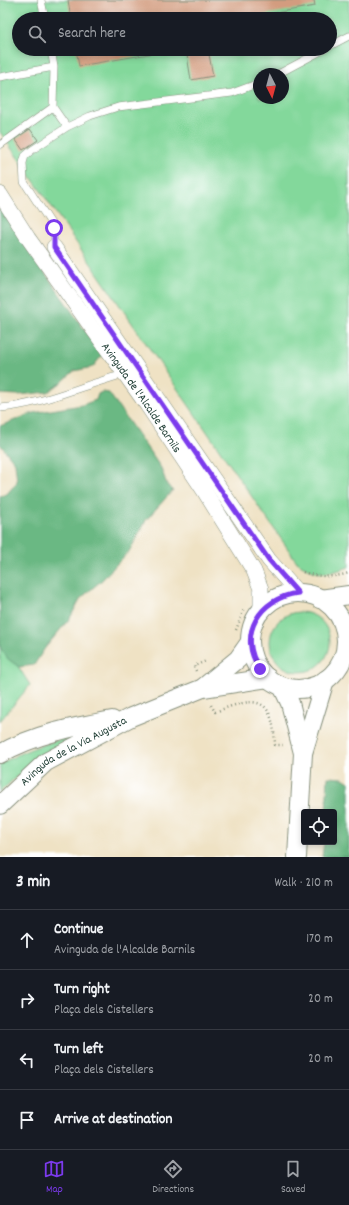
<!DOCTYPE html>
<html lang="en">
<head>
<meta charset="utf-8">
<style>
  body { margin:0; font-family:Dekko,sans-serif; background:#242831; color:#f1f3f6 }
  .controls { position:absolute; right:12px; bottom:12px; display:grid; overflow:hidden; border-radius:4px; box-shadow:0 2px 6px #0003 }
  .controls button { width:36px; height:36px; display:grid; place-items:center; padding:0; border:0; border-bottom:1px solid #363941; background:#171b24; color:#f1f3f6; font:20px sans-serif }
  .compass { position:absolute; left:253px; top:68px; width:36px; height:36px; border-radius:50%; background:#171b24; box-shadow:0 2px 6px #0003; rotate:174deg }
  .stop { position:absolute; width:12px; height:12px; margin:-9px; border:3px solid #7c3aed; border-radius:50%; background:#fff }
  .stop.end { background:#7c3aed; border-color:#fff; box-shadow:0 1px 4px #0008 }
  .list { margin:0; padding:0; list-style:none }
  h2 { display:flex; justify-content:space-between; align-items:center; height:52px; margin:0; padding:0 16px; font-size:17px }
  h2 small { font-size:13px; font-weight:400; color:#9ea1a6 }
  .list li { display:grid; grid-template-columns:26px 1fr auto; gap:12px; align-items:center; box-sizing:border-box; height:60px; padding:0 16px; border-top:1px solid #363941 }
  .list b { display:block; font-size:15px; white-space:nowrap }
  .list p { margin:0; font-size:13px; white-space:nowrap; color:#9ea1a6 }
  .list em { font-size:13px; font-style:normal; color:#9ea1a6 }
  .icon { flex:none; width:22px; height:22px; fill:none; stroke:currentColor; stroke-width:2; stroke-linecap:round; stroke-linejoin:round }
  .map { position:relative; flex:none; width:349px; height:857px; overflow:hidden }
  .search { position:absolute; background:#171b24; box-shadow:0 2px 6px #0003; left:12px; right:12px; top:12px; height:44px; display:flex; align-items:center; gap:10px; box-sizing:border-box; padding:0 14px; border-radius:22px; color:#9ea1a6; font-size:15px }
  .sheet { height:292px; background:#171b24 }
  nav { display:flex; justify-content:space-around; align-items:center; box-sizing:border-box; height:56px; border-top:1px solid #363941; background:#171b24; font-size:11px; color:#9ea1a6 }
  nav a { display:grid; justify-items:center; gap:2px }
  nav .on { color:#7c3aed }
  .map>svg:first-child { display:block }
  .green { fill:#83d89b; stroke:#518a68; fill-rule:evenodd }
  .forest { fill:#6ab883; stroke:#447a5c }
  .building { fill:#d39c7f }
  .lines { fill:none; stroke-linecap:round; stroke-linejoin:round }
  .service-casing { stroke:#87907c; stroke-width:8 }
  .minor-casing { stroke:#87907c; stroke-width:16 }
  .tertiary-casing { stroke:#87907c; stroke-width:20 }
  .path { stroke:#87907c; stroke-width:2.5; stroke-dasharray:1 3; stroke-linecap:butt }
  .service { stroke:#fff; stroke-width:7 }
  .minor { stroke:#fff; stroke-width:15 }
  .tertiary { stroke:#fff; stroke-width:18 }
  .route { stroke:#7c3aed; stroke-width:5 }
  .labels { text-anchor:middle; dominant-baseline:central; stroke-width:3.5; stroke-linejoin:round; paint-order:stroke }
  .street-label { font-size:12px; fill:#1f3d34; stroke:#fff }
</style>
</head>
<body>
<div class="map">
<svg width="349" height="857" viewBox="0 0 349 857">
  <rect width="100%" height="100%" fill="#fff"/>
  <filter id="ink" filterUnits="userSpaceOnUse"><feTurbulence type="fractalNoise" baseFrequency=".025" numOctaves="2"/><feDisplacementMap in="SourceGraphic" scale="8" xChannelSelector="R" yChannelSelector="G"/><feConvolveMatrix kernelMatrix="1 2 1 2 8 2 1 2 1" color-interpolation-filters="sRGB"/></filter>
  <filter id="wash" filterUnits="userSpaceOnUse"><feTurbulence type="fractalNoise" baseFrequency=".012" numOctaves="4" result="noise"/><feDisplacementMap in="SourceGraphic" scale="16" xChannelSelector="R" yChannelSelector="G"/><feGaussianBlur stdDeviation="0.9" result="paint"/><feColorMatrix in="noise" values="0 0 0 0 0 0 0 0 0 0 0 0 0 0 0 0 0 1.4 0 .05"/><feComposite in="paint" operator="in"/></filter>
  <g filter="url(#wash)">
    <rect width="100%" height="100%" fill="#efe2c4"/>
    <path class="green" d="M 0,0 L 349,0 L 349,567 C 323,575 320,577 297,562 L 0,132 ZM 19,19 L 330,19 L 330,49 L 19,49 ZM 259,74 L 283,74 L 283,98 L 259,98 Z
      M270 642a30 30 0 1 1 60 0a30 30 0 1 1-60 0Z
      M 0,638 L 30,685 L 0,721 Z
      M 81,733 C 50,748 25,768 0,792 L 0,765 C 24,748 54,742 81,733 Z"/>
    <path class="forest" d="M 0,208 L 102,355 L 93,367 L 74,371 L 62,382 L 48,392 L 18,395 L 0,394 Z
      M 102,392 L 109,393 L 161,468 L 167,485 L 173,490 L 146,520 L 130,550 L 102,580 L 80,599 L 70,618 L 45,648 L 34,665 L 19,667 L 8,659 L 0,647 L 0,496 L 7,494 L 17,482 L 15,463 L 0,444 L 0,426 L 33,413 L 82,405 L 96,400 L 98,394 Z
      M 328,777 L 343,778 L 349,782 L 349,857 L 322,857 L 324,842 L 334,842 L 334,812 L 326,812 Z"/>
    <g id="blocks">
      <path class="building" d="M 68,0 L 314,0 L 315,6 L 240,19 L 71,19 Z
        M 76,49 L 172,49 L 172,50 L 79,66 Z
        M 186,49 L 208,49 L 213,76 L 191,80 Z
        M 30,129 L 38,140 L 23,150 L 15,139 Z"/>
    </g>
  </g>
  <g filter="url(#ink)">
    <use href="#blocks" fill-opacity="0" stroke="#87907c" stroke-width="1"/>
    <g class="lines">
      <defs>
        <path id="service" d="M 41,0 L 45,19
          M 330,46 L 349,36
          M 51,49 L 54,67 L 53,107 L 67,127
          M 278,74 L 325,49
          M 0,77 L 54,67
          M 0,145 L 53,107
          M 54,247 L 54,228 L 24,182 L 23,163 L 25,156 L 32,150 L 67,127 L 90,116 L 118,107 L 232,93 L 259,83
          M 0,408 C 45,404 82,385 125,374"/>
        <g id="minor">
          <path id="s1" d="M 0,194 L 28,238 L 147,405 L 203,489 L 254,571 L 261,589 L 261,611"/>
          <path d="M 54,247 L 269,560 L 298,593"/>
        </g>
        <g id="tertiary">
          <circle cx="298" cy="641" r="48"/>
          <path d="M 320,599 L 349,595"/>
          <path d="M 282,686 L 290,703 L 303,753"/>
          <path d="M 204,687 L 238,659 L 250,642"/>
          <path d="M 0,754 C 35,734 73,727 112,720"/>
          <path id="s2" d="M 0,805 L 46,762 L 131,717 L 203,688 L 268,678"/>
          <path d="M 297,857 L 303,753 L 325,680"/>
        </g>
      </defs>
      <use href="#service" class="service-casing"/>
      <use href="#minor" class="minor-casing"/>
      <use href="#tertiary" class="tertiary-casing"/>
      <path class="path" d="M 303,572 C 319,577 333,578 349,573
        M 236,630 L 244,609
        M 196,671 L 194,666 L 206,661
        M 211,705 L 215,712 C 256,696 273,695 275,745 L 283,745"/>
      <use href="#service" class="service"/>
      <use href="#minor" class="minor"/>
      <use href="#tertiary" class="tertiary"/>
    </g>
  </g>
  <g class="lines" filter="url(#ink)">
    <path class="route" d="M 54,228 L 54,247 L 269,560 L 298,593 C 260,598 236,635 260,669"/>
  </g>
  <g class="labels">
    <g class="street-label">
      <text stroke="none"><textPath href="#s1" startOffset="248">Avinguda de l'Alcalde Barnils</textPath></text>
      <text stroke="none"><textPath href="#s2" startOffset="92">Avinguda de la Via Augusta</textPath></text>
    </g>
  </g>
</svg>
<div class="controls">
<button><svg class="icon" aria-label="locate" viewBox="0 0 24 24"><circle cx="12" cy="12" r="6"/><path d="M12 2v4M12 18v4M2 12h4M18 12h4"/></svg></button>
</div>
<svg class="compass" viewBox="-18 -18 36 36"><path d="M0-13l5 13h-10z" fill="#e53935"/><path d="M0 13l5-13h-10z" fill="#9ea1a6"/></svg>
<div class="stop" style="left:54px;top:228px"></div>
<div class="stop end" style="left:260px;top:669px"></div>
<div class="search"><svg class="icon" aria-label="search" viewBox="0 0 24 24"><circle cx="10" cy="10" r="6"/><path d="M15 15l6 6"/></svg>Search here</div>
</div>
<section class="sheet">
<h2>3 min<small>Walk · 210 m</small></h2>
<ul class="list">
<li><svg class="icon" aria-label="ahead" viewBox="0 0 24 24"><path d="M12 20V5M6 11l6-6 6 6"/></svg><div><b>Continue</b><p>Avinguda de l'Alcalde Barnils</p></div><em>170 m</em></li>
<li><svg class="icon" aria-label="right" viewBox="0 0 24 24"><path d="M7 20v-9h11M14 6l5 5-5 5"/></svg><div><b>Turn right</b><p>Plaça dels Cistellers</p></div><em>20 m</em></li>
<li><svg class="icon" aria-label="left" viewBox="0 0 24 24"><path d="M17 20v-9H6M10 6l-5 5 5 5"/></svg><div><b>Turn left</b><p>Plaça dels Cistellers</p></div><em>20 m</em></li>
<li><svg class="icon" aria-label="arrive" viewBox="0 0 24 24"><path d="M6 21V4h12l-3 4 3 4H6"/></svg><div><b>Arrive at destination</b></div></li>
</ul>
</section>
<nav>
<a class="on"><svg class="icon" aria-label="map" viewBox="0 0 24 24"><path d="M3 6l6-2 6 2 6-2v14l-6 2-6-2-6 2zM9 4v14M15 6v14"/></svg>Map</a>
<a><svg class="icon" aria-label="directions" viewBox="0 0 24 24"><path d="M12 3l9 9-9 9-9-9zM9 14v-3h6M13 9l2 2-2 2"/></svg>Directions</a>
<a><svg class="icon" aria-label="saved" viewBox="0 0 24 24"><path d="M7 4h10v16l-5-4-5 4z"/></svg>Saved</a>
</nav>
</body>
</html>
